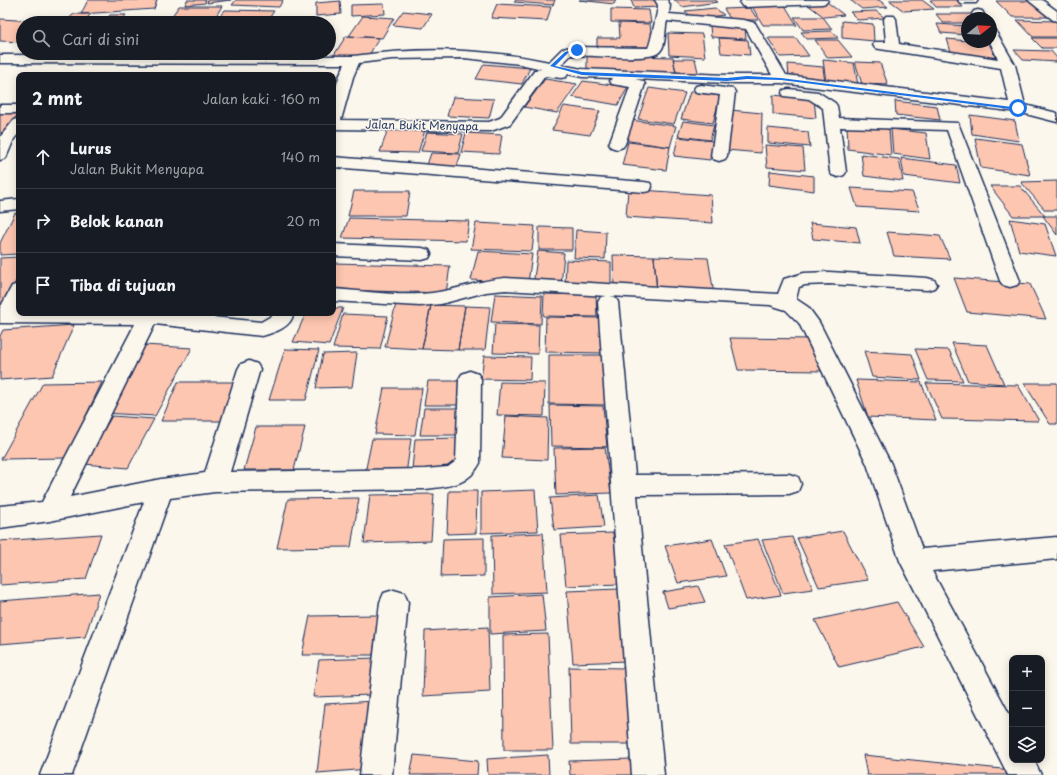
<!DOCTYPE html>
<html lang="id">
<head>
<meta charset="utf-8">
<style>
  body { margin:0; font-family:"Playpen Sans",sans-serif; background:#242831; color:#f1f3f6 }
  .controls { position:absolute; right:12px; bottom:12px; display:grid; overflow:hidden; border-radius:8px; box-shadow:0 2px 10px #0003 }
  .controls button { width:36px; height:36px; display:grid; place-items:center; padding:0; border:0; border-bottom:1px solid #363941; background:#171b24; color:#f1f3f6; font:20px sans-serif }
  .compass { position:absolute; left:961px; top:12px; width:36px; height:36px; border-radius:50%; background:#171b24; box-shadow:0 2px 10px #0003; rotate:72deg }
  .stop { position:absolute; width:12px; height:12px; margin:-9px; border:3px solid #1a73e8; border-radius:50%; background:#fff }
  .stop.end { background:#1a73e8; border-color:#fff; box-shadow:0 1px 4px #0008 }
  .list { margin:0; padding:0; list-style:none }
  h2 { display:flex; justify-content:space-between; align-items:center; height:52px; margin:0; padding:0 16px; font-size:17px }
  h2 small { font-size:13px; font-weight:400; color:#9ea1a6 }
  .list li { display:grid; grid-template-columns:26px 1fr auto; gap:12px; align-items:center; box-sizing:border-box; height:64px; padding:0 16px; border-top:1px solid #363941 }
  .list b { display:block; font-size:15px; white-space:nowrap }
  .list p { margin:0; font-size:13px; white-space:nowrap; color:#9ea1a6 }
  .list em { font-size:13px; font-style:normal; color:#9ea1a6 }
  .icon { flex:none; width:22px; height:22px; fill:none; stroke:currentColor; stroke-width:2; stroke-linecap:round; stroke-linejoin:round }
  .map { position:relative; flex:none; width:1057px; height:775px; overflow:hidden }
  .search { position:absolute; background:#171b24; box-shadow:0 2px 10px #0003; left:16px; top:16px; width:320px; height:44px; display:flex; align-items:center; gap:10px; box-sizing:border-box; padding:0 14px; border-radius:22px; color:#9ea1a6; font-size:15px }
  .panel { position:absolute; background:#171b24; box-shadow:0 2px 10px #0003; left:16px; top:72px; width:320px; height:244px; border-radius:8px }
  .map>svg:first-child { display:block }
  .building { fill:#fdc6b0; stroke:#1b2f5e }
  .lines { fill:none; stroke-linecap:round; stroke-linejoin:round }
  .street-casing { stroke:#1b2f5e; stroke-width:3 }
  .street { fill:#fbf7ec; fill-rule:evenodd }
  .route { fill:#1a73e8 }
  .labels { text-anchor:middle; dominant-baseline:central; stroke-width:3; stroke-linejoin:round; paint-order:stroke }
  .far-street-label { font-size:11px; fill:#1b2f5e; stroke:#fbf7ec }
</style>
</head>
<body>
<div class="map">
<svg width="1057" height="775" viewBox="0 0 1057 775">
  <rect width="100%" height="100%" fill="#fbf7ec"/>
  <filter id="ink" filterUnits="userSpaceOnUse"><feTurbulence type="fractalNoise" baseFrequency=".025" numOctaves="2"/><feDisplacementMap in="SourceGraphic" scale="8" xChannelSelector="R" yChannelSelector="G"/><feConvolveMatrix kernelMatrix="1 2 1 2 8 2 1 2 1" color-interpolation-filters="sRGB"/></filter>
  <g filter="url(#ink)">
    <path class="building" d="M 88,0 L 157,0 L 154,9 L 81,14 Z
      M 187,0 L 206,0 L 205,3 L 185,5 Z
      M 208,0 L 231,0 L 207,3 Z
      M 236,0 L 283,0 L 279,7 L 232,5 Z
      M 516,0 L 555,0 L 553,5 L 514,2 Z
      M 579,0 L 616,0 L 614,4 Z
      M 631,0 L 657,0 L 660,7 L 634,8 Z
      M 674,0 L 715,0 L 718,2 L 682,7 Z
      M 850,0 L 879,0 L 888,7 L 862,9 Z
      M 889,0 L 922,0 L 934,9 L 904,11 Z
      M 930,0 L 957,0 L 963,7 L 936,7 Z
      M 340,1 L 341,14 L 316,16 L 316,3 Z
      M 996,1 L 1032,1 L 1049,17 L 1012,17 Z
      M 827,2 L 844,15 L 824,17 L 807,4 Z
      M 384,4 L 385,14 L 351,16 L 351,5 Z
      M 497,4 L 551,7 L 547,21 L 491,18 Z
      M 784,4 L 797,25 L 763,25 L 751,5 Z
      M 179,6 L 222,6 L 212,23 L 167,23 Z
      M 715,8 L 724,15 L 694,19 L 685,11 Z
      M 750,8 L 758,20 L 731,20 L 724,9 Z
      M 611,9 L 649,10 L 651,23 L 611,22 Z
      M 225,10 L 274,11 L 266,23 L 215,22 Z
      M 403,11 L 432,14 L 423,28 L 393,25 Z
      M 876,11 L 885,18 L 858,20 L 850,12 Z
      M 74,14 L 91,14 L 82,23 L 64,23 Z
      M 936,14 L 971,14 L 975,18 L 967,18 L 967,23 L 943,23 Z
      M 110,15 L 126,15 L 119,23 L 103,23 Z
      M 363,16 L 394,18 L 382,38 L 349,36 Z
      M 794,17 L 823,17 L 832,29 L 803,30 Z
      M 1,19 L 49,22 L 48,23 L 23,23 L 22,42 L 0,41 L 0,20 Z
      M 1017,20 L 1057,21 L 1057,37 L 1033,37 Z
      M 842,21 L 873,24 L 874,41 L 842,38 Z
      M 619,23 L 650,24 L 653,47 L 631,47 L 631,52 L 597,51 L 597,38 L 620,38 Z
      M 937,24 L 967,26 L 967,35 L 941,33 Z
      M 710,26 L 745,28 L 746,39 L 711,37 Z
      M 832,31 L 838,38 L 807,39 L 801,32 Z
      M 668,33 L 702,34 L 705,57 L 669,55 Z
      M 346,36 L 379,38 L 368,57 L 334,55 Z
      M 719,38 L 748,40 L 750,55 L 721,53 Z
      M 768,38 L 796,38 L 809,56 L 780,57 Z
      M 1032,38 L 1057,38 L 1057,48 L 1042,48 Z
      M 947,39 L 989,43 L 996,59 L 952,55 Z
      M 815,40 L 838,40 L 852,57 L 828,58 Z
      M 1014,50 L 1051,51 L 1057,58 L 1057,62 L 1023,60 Z
      M 35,53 L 75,53 L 70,58 L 31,58 Z
      M 587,55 L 673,57 L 676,74 L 587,72 Z
      M 673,59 L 695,59 L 699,76 L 677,75 Z
      M 823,60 L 854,63 L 858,85 L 826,82 Z
      M 855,62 L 880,63 L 888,85 L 862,84 Z
      M 484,64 L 530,68 L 522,84 L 476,79 Z
      M 788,64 L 823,67 L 825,83 L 789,79 Z
      M 545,79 L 577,84 L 557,113 L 524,107 Z
      M 583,81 L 628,87 L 618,105 L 572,97 Z
      M 649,88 L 685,93 L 674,124 L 638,119 Z
      M 690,92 L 720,96 L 713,123 L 681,119 Z
      M 773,95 L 814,99 L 816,118 L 773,114 Z
      M 453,97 L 494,99 L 489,118 L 447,116 Z
      M 895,101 L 937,106 L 940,120 L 896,115 Z
      M 564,106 L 600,111 L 590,135 L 552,130 Z
      M 730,110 L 762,113 L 761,153 L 726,150 Z
      M 0,113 L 19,113 L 4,132 L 0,133 Z
      M 970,115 L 1015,121 L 1019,141 L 972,134 Z
      M 630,120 L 676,126 L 670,147 L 623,140 Z
      M 683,121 L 714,125 L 710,140 L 678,136 Z
      M 847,124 L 889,129 L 891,155 L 848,149 Z
      M 768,128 L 808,132 L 810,147 L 768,143 Z
      M 388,129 L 425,130 L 418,153 L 380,152 Z
      M 891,129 L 926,133 L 930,159 L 893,154 Z
      M 427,132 L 463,134 L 458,153 L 421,151 Z
      M 466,133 L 502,135 L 499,154 L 461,152 Z
      M 678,137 L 713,141 L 710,160 L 674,156 Z
      M 975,138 L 1022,144 L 1030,175 L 981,168 Z
      M 628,142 L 670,147 L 666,170 L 622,165 Z
      M 765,145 L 803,148 L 805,170 L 767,167 Z
      M 431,153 L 461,154 L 456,169 L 426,168 Z
      M 861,154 L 899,159 L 903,181 L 864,176 Z
      M 901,158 L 956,165 L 960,183 L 904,176 Z
      M 770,171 L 814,176 L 814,191 L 769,185 Z
      M 1057,181 L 1057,210 L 1045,210 L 1021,182 Z
      M 990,186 L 1020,186 L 1045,216 L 1013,216 Z
      M 851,188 L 912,192 L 920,211 L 857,207 Z
      M 628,189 L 711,195 L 713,223 L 626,217 Z
      M 354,191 L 410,191 L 406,216 L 348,216 Z
      M 15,213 L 19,213 L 19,251 L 18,254 L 0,255 L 0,243 Z
      M 1043,216 L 1057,216 L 1057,235 Z
      M 349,218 L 469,221 L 466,241 L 342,238 Z
      M 1010,219 L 1045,224 L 1056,256 L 1019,251 Z
      M 476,223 L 535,226 L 532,251 L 471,249 Z
      M 810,223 L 856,227 L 860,243 L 813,239 Z
      M 539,227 L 572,228 L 572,250 L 539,250 Z
      M 576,230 L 606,232 L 605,259 L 574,258 Z
      M 887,232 L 940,236 L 950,259 L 894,256 Z
      M 478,251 L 532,254 L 528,283 L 471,280 Z
      M 538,251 L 564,253 L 561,286 L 533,285 Z
      M 613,255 L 654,256 L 657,292 L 614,290 Z
      M 654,256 L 708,258 L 714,294 L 657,292 Z
      M 19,257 L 19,275 L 2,308 L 0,308 L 0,258 Z
      M 566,260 L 611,262 L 611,289 L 565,287 Z
      M 333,263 L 450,266 L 446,293 L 333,290 Z
      M 954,278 L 1030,284 L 1046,319 L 967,312 Z
      M 495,294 L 542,296 L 541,324 L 491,322 Z
      M 544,294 L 596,295 L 597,317 L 543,316 Z
      M 396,304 L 431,305 L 422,349 L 385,347 Z
      M 431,305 L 465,306 L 458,350 L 422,349 Z
      M 465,306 L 490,307 L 485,350 L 458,350 Z
      M 333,308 L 343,308 L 329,345 L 293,342 L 306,313 L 333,313 Z
      M 343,314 L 388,316 L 380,349 L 333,348 Z
      M 546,317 L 601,318 L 603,353 L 545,352 Z
      M 495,324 L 539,325 L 538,354 L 493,353 Z
      M 74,325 L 52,376 L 0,380 L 0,336 L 3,330 Z
      M 730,338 L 814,339 L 825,371 L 738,370 Z
      M 952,343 L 987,345 L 1004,384 L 968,381 Z
      M 144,345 L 192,348 L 155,416 L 104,413 Z
      M 285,349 L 319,350 L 306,400 L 269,400 Z
      M 915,349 L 949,350 L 963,381 L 928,380 Z
      M 864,351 L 912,354 L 921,380 L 872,377 Z
      M 357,353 L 352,387 L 316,388 L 323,354 Z
      M 549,355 L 603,355 L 607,405 L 549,404 Z
      M 484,356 L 531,357 L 530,380 L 481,379 Z
      M 856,380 L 921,382 L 936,420 L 868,417 Z
      M 428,381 L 461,381 L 458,405 L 424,405 Z
      M 102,382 L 66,458 L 1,459 L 43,383 Z
      M 178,382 L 237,382 L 223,421 L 161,421 Z
      M 500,382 L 545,383 L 544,416 L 497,415 Z
      M 926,383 L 1018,385 L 1039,421 L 942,419 Z
      M 1024,383 L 1057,383 L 1057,424 L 1050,424 Z
      M 384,388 L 422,388 L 415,435 L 375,434 Z
      M 550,405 L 603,406 L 607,447 L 551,446 Z
      M 424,408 L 459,408 L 457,435 L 420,435 Z
      M 112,416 L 154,419 L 128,468 L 84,464 Z
      M 506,416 L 548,418 L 547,460 L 502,458 Z
      M 256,427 L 305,427 L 294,470 L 244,470 Z
      M 458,438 L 456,468 L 412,469 L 415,439 Z
      M 372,439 L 411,439 L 406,474 L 365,473 Z
      M 605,447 L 611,493 L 556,495 L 554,448 Z
      M 535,490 L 538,531 L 481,533 L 481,492 Z
      M 449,491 L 477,491 L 476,533 L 447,534 Z
      M 434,494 L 431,541 L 364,543 L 370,495 Z
      M 599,495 L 604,527 L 554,530 L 550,498 Z
      M 359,498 L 351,547 L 277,548 L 288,499 Z
      M 843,531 L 868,580 L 819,587 L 797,538 Z
      M 543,533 L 547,592 L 493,594 L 492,535 Z
      M 613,533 L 620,584 L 566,586 L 561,535 Z
      M 101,534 L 86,579 L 0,585 L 0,541 Z
      M 792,537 L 813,589 L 783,593 L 762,540 Z
      M 484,538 L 484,576 L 441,577 L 443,539 Z
      M 712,539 L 726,576 L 678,583 L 665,546 Z
      M 758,539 L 781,595 L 746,600 L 725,544 Z
      M 698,586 L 705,602 L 668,608 L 663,592 Z
      M 619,589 L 628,661 L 573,663 L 567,591 Z
      M 99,593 L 85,637 L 0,644 L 0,601 Z
      M 542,594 L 546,631 L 490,634 L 490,597 Z
      M 897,602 L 924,647 L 839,667 L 815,620 Z
      M 379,615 L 373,655 L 302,655 L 310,616 Z
      M 488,627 L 490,692 L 423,696 L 425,631 Z
      M 548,634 L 553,750 L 504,750 L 503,635 Z
      M 376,658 L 373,695 L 313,697 L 319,660 Z
      M 569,667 L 624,668 L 630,744 L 571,744 Z
      M 374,701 L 369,769 L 317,773 L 325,704 Z
      M 414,755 L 478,761 L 477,775 L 410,775 Z
      M 548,755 L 549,775 L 488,775 L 487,759 Z
      M 863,755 L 1012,770 L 1013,775 L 867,775 Z
      M 632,759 L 634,775 L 570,775 L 569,761 Z"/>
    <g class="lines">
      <defs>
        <path id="street" d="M 655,0 L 667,0 L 670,5 L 669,14 L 744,20 L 755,23 L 786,75 L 1009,102 L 1001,68 L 880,49 L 875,48 L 873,45 L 875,42 L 886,42 L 884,19 L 886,16 L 894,16 L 896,19 L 899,44 L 998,59 L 990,42 L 991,29 L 995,30 L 1015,65 L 1025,105 L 1057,113 L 1057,122 L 1018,112 L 781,83 L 727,83 L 635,79 L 643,81 L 645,84 L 625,144 L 623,147 L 617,149 L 611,147 L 609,144 L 630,87 L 612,84 L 610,81 L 612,78 L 582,77 L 568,74 L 566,77 L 561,78 L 545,76 L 510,124 L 491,131 L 333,129 L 333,97 L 339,77 L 345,64 L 0,63 L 0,55 L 354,56 C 419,47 484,48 549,62 L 562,49 L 571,47 L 648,48 C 650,46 658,9 658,6 C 658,4 656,2 655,0 ZM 667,21 L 746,29 L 772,75 L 727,75 L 582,69 L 561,65 L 571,55 C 587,55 648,61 658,53 C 667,47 664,31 667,21 ZM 464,58 L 520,64 L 542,69 L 535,70 L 500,118 L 489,122 L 341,120 L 353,77 L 359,63 L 392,59 Z
          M 742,0 L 828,0 L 826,3 L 822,4 L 746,7 L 742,6 L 740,3 Z
          M 958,0 L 978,0 L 976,3 L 960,3 Z
          M 1028,0 L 1042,0 L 1057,11 L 1057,21 L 1053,20 Z
          M 978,10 L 982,11 L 986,18 L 974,18 L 972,14 L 974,11 Z
          M 701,85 L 733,89 L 735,92 L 727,156 L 725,159 L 719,161 L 713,159 L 711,156 L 720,95 L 696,92 L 694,89 L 696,86 Z
          M 789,89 L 818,92 L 835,103 L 837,106 L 839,118 L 958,123 L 1020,281 L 1017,285 L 1010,287 L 1003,285 L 1000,281 L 947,130 L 840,127 L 846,172 L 844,175 L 838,177 L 832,175 L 830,172 L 823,108 L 809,99 L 784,96 L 782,93 L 784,90 Z
          M 0,105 L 19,105 L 19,113 L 0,113 Z
          M 19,118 L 19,133 L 14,139 L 6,158 L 0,160 L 0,137 L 14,120 Z
          M 333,157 L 644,182 L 650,183 L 652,187 L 650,191 L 644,192 L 333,167 Z
          M 19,199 L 19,209 L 0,211 L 0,201 Z
          M 333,244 L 422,248 L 429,250 L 431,254 L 429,258 L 422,260 L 333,256 Z
          M 829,272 L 927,278 L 934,280 L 937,284 L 934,288 L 927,290 L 829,284 L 805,285 L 799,287 L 796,299 L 808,307 L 819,322 L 891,464 L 922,549 L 1057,537 L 1057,559 L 932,571 L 1012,719 L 1012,760 L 1034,760 L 1041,775 L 1008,775 L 900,561 L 867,464 L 799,323 L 786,310 L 770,305 L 610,296 L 615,297 L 618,302 L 635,475 L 789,474 L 798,477 L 801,484 L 798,491 L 789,494 L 637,495 L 664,775 L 632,775 L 598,302 L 601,297 L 607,296 L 505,290 L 486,292 L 441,304 L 420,306 L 333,301 L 333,289 C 365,291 400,297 432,293 C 457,290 480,280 505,278 L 778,294 L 784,279 L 804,273 Z
          M 19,284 L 19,313 L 174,313 L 261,322 L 273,315 L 273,313 L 293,313 C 293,327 273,333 262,336 L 155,324 L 70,497 L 161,479 L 205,473 L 238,369 L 241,364 L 249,361 L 257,364 L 260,369 L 230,472 L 425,469 L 448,467 L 456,461 L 459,379 L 462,374 L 470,371 L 478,374 L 481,379 L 480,463 C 468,486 449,486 425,489 L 215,492 L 170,498 L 72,775 L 40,775 L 144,502 L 50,521 L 0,528 L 0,506 L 42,502 L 135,324 L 0,323 L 0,308 L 12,286 Z
          M 394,590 L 404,593 L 408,602 L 392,775 L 360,775 L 380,602 L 384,593 Z"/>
      </defs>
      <use href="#street" class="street-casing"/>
      <use href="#street" class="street"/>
    </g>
  </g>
  <path class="route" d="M 577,49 L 578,51 L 568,53 L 555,66 L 582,72 L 727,78 L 747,76 L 781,78 L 1020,108 L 1018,110 L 781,80 L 747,79 L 727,81 L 582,75 L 550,66 L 565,52 Z"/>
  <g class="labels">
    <g class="far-street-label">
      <text transform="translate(422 125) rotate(1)">Jalan Bukit Menyapa</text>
    </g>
  </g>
</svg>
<div class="controls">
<button>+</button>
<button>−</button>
<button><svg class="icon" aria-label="layers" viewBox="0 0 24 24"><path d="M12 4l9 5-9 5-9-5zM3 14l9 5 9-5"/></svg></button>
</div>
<svg class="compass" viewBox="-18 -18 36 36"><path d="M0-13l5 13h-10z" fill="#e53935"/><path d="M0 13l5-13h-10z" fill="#9ea1a6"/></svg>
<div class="stop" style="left:1018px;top:108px"></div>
<div class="stop end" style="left:577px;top:50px"></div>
<div class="search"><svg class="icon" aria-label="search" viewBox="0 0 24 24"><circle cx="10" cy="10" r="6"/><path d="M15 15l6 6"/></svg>Cari di sini</div>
<section class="panel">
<h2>2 mnt<small>Jalan kaki · 160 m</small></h2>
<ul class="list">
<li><svg class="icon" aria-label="ahead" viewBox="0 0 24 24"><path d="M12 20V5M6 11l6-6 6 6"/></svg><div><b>Lurus</b><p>Jalan Bukit Menyapa</p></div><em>140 m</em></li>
<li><svg class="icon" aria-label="right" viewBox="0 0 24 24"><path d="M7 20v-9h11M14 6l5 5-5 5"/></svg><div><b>Belok kanan</b></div><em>20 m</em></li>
<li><svg class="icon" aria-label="arrive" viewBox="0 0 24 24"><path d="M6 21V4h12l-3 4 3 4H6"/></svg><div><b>Tiba di tujuan</b></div></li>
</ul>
</section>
</div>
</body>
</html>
